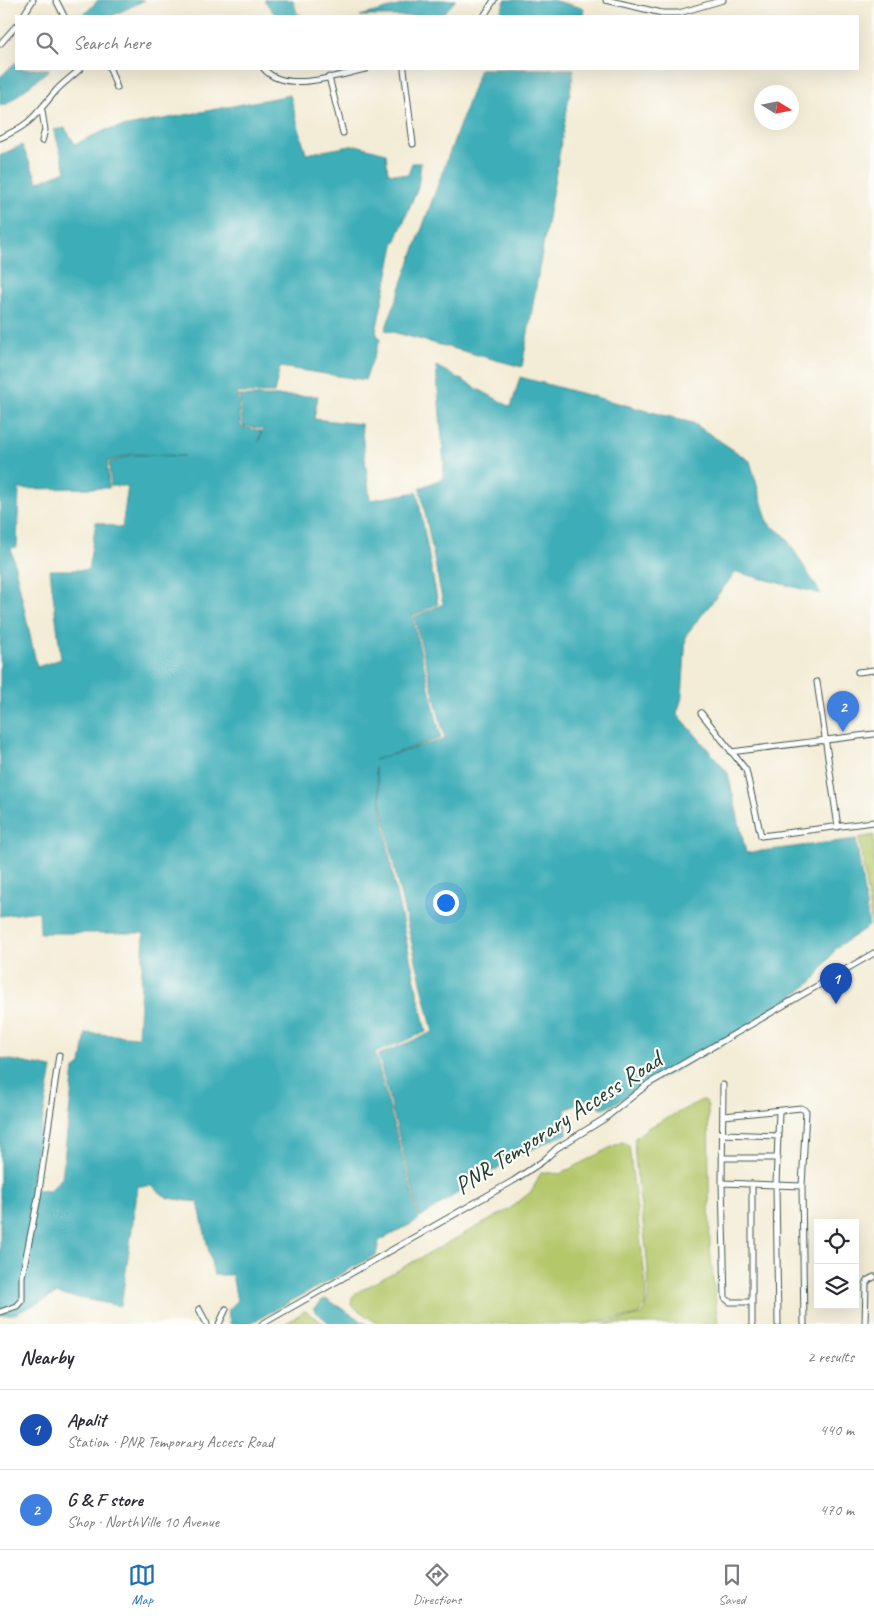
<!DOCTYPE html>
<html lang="en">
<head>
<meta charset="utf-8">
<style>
  body { margin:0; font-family:Caveat,sans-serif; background:#f7f7f7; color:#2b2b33 }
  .controls { position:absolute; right:15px; bottom:15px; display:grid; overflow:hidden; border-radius:0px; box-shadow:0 5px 20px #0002 }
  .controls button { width:45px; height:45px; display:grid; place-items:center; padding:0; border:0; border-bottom:1px solid #e1e1e2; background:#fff; color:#2b2b33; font:25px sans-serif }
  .compass { position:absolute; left:754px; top:85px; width:45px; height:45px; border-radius:50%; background:#fff; box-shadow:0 5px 20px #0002; rotate:100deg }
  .you { position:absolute; left:445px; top:902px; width:18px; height:18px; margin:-12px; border:4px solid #fff; border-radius:50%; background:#1a73e8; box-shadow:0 0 0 8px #1a73e833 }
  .badge { display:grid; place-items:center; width:32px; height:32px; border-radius:50%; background:#1f6fb2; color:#fff; font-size:16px; font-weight:700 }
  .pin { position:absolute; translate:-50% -41px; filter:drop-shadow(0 1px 2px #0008) }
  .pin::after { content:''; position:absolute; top:26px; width:18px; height:15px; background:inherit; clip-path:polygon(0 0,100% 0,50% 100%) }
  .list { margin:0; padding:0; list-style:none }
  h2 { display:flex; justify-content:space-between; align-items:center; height:65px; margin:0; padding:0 20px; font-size:21px }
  h2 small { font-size:16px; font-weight:400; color:#7c7c81 }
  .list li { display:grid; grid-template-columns:32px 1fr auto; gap:15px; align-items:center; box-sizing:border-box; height:80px; padding:0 20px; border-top:1px solid #e1e1e2 }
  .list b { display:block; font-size:19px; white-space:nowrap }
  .list p { margin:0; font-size:16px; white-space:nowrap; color:#7c7c81 }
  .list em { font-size:16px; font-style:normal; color:#7c7c81 }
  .icon { flex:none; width:28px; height:28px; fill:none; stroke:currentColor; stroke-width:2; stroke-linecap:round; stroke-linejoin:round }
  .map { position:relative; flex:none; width:874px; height:1324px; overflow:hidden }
  .search { position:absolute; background:#fff; box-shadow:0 5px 20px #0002; left:15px; right:15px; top:15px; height:55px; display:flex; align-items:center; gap:12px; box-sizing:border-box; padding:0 18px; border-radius:0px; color:#7c7c81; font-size:19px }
  .sheet { height:225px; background:#fff }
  nav { display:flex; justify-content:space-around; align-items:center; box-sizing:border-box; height:70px; border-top:1px solid #e1e1e2; background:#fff; font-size:14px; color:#7c7c81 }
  nav a { display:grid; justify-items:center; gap:2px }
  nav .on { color:#1f6fb2 }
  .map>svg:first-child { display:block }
  .green { fill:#b4c76b; stroke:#6a8250 }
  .water { fill:#3dadb8; stroke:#2e7576; fill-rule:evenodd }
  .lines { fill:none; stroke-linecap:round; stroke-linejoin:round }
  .street-casing { stroke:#3f574c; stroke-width:7 }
  .street { stroke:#fff; stroke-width:5 }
  .labels { text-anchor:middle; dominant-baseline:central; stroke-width:4.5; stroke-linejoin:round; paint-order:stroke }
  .street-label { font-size:25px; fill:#1f3d34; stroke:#fdfcf7 }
</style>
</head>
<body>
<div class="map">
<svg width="874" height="1324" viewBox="0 0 874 1324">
  <rect width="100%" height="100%" fill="#fdfcf7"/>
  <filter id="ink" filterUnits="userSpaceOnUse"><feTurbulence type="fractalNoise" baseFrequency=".02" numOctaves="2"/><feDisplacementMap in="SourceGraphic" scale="10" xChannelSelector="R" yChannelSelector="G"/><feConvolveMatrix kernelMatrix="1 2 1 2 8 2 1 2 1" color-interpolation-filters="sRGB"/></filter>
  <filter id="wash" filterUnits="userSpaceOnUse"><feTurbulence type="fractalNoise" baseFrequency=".0096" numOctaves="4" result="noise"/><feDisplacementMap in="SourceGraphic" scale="20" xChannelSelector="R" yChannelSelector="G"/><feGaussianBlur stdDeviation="1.12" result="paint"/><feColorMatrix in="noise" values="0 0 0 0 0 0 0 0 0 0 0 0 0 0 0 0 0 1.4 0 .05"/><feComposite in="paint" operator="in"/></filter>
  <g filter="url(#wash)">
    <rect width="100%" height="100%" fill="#f3ecd6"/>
    <path class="green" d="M 874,835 L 874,925 L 872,926 L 859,838 Z
      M 702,1100 L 706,1101 L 708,1107 L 710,1249 L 718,1324 L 602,1324 L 642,1315 C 661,1296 631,1172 635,1138 L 648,1128 Z
      M 621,1142 L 626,1143 L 629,1146 L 646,1286 L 645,1306 L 639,1315 L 584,1324 L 378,1324 L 351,1305 L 352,1297 L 356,1293 L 508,1210 L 532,1191 L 541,1172 L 560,1174 Z
      M 305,1311 L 324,1324 L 285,1324 L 303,1312 Z"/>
    <path class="water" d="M 98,0 L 145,0 L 112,16 L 78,16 L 87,12 Z
      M 264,0 L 293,0 L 297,13 L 303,16 L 276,16 Z
      M 420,0 L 456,0 L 441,16 L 360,16 Z
      M 505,0 L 551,0 L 584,8 L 583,16 L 499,16 Z
      M 16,62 L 16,69 L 50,69 L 7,104 L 0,106 L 0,77 Z
      M 480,69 L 574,69 L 522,367 L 385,330 Z
      M 290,95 L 306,154 L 356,145 L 386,153 L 388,173 L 408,175 L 412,163 L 421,163 L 418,187 L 394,245 L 376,332 L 380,340 L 365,380 L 280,367 L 274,393 L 237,393 L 241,427 L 261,431 L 259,442 L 263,429 L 243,426 L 239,396 L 318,396 L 314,419 L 361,424 L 370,500 L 417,492 L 438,604 L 412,616 L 441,738 L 374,760 L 445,739 L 414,617 L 443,604 L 420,488 L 443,478 L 444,464 L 436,366 L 511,407 L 520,377 L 693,423 L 750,461 L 768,523 L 785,536 L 821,594 L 736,572 L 686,635 L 682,698 L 677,713 L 728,773 L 746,853 L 856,839 L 869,926 L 837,947 L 813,981 L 751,1029 L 604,1109 L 588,1099 L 565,1110 L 567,1134 C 514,1154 467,1187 420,1218 L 378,1055 L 433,1032 L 397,881 L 375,767 L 394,883 L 426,1032 L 375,1053 L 419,1220 L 379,1241 L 376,1255 L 249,1324 L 230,1324 L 228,1310 L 237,1301 L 232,1275 L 214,1275 L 198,1202 L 167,1198 L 152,1186 L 138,1186 L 121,1306 L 56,1294 L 15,1314 L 0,1315 L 0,1058 L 52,1068 L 30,1189 L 48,1191 L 62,1178 L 74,1069 L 81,1065 L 86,1033 L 138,1037 L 144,933 L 40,933 L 39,911 L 0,916 L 0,155 L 22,145 L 38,182 L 66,171 L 54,130 L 65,128 L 75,144 L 106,130 ZM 131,454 L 184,456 L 131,455 L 109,463 L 111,486 L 128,486 L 122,528 L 96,522 L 88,570 L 50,570 L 61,659 L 37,667 L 11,548 L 17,547 L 19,489 L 109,488 L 107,462 Z
      M 327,1299 L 366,1324 L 330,1324 L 313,1309 L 322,1300 Z"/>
  </g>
  <g filter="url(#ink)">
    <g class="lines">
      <defs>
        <path id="street" d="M 56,0 L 64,16
          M 606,0 L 662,13 L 679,13 L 723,0
          M 23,16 L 33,0
          M 484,16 L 494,0
          M 0,44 L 16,26
          M 110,69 L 117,88
          M 264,69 C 285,94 338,75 366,69
          M 404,69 L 413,144
          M 329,77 L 343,133
          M 42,111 L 45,130 L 42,141
          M 0,138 C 30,125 34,117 54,93 C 61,84 72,77 80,69
          M 858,672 L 874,670
          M 817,682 L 838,827
          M 701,713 L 746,770 L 761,836 L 874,822
          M 731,752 L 874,734
          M 723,1085 L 722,1183 L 725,1298 L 730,1302 L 751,1302
          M 724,1116 L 801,1108 L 806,1111 L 802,1186 L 804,1324
          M 724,1134 L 779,1136
          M 722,1158 L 778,1158
          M 722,1183 L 802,1186
          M 752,1184 L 752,1324
          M 199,1309 L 207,1324
          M 0,1312 L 17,1306 L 22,1300 L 22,1276 L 38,1198 L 59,1055
          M 219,1324 L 226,1309
          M 262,1324 L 513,1181 L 543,1161 L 557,1148 L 604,1119 L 648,1084 L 874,953
          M 778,1324 L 776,1184 L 779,1112
          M 865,1324 L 866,1284 L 868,1280 L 874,1277"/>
      </defs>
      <use href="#street" class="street-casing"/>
      <use href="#street" class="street"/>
    </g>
  </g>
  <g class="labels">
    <g class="street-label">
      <text transform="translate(558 1123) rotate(-33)">PNR Temporary Access Road</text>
    </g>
  </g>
</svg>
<div class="controls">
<button><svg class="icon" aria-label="locate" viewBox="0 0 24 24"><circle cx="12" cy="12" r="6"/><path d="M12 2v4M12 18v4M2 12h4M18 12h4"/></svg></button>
<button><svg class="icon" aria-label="layers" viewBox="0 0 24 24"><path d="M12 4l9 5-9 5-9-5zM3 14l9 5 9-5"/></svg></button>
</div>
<svg class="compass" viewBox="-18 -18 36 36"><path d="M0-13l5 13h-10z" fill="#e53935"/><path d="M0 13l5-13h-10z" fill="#7c7c81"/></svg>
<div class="you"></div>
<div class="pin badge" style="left:836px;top:1004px;background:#1a4fb4">1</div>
<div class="pin badge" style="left:843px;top:732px;background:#3f7fe0">2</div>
<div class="search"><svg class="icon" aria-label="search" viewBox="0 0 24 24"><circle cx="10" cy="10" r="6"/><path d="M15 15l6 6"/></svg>Search here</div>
</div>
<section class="sheet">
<h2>Nearby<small>2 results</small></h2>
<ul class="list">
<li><span class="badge" style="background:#1a4fb4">1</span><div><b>Apalit</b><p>Station · PNR Temporary Access Road</p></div><em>440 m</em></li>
<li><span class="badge" style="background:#3f7fe0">2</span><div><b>G &amp; F store</b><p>Shop · NorthVille 10 Avenue</p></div><em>470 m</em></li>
</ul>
</section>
<nav>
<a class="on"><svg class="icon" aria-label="map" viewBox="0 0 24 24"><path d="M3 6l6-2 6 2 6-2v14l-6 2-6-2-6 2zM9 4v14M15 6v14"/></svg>Map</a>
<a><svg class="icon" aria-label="directions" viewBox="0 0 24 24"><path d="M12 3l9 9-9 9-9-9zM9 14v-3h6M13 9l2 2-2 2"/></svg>Directions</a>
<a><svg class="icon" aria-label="saved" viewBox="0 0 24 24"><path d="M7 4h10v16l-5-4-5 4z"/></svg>Saved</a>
</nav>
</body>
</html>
